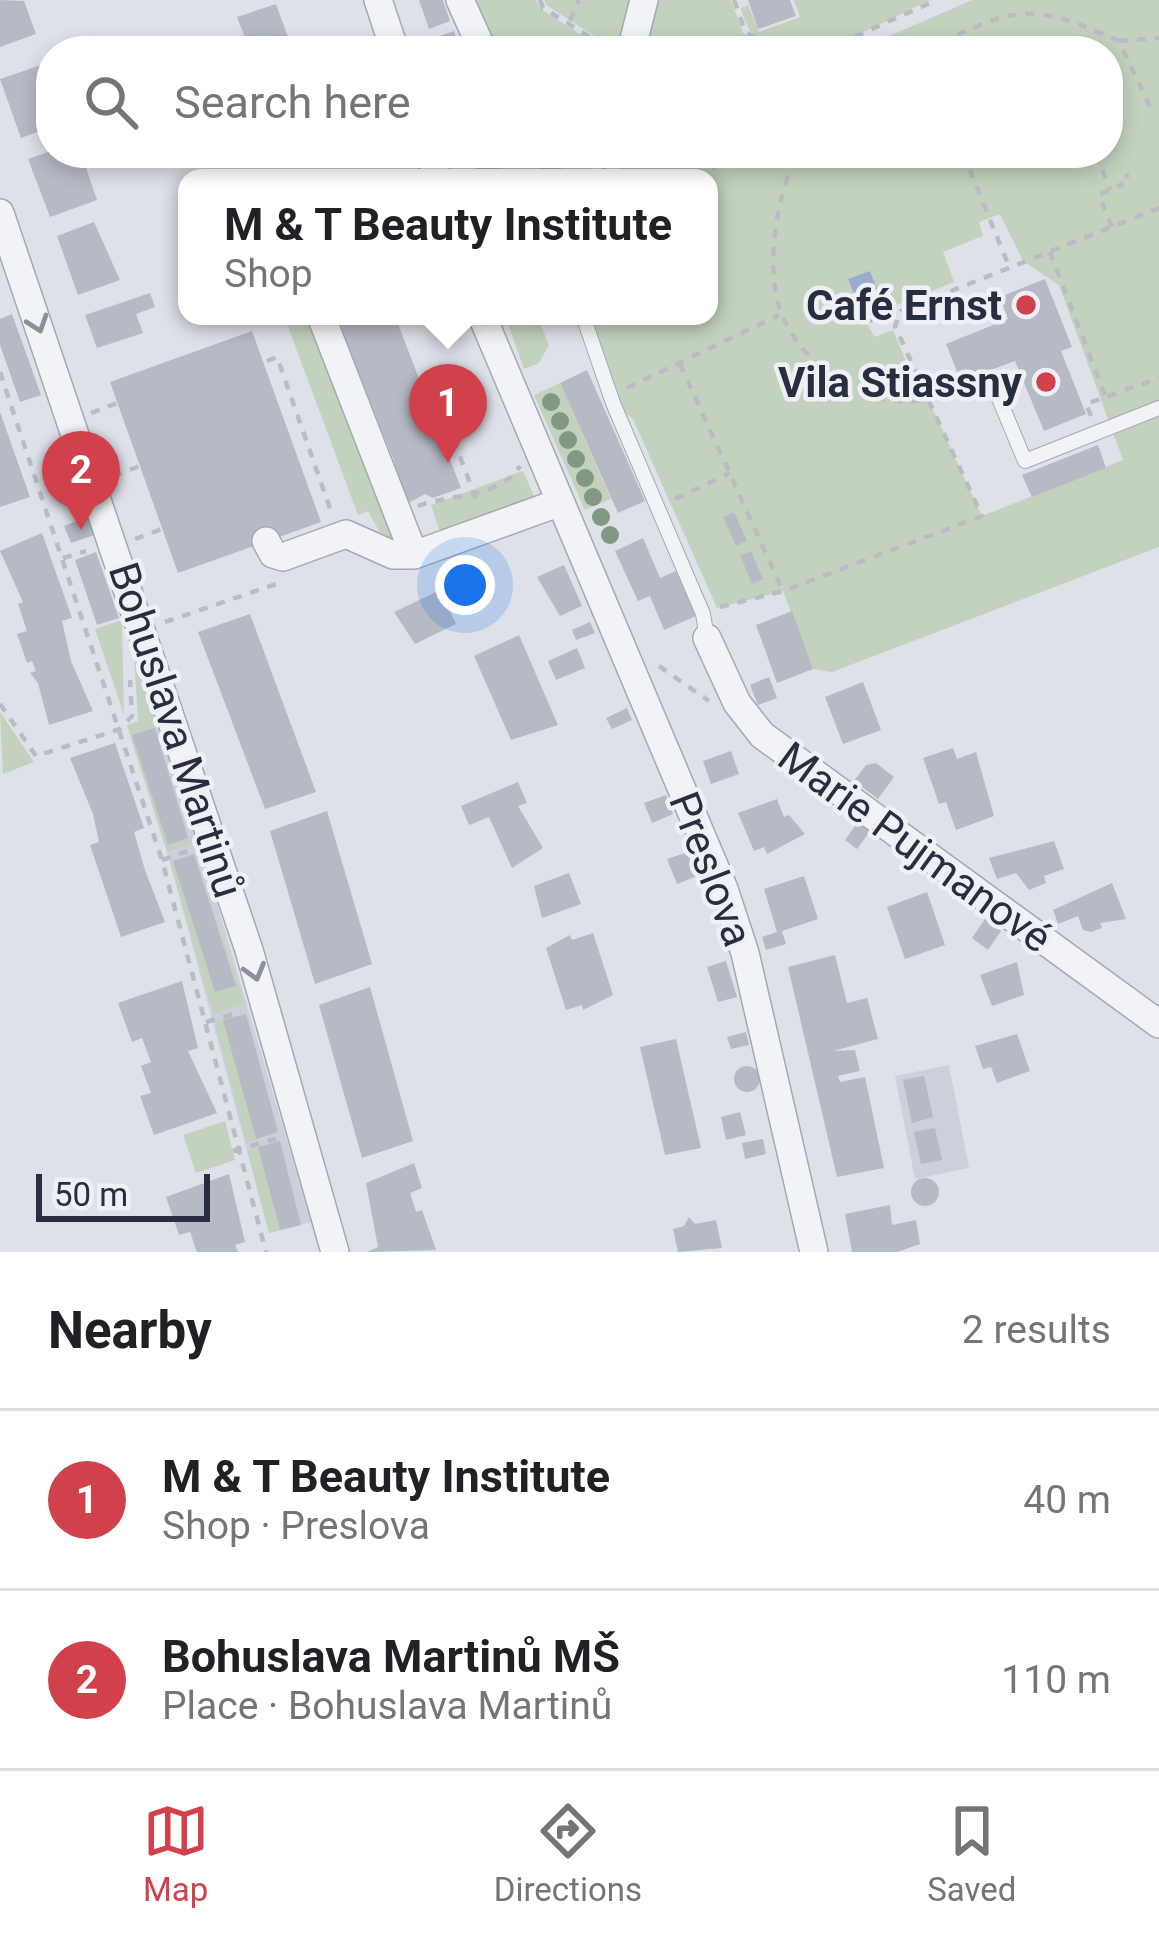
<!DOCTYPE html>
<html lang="en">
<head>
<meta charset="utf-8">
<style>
  body { margin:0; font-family:Roboto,sans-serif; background:#f2f2f2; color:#202124 }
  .scale { position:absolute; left:36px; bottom:30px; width:174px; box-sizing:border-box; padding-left:12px; border:6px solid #272e3f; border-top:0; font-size:33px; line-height:42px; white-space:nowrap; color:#272e3f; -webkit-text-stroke:9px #eef0f6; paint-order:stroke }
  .you { position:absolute; left:465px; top:585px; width:42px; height:42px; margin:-30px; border:9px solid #fff; border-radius:50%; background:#1a73e8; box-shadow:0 0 0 18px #1a73e833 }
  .badge { display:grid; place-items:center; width:78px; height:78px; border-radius:50%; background:#d0414c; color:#fff; font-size:39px; font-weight:700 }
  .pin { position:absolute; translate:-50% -99px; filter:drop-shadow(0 3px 6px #0008) }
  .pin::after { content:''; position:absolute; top:63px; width:42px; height:36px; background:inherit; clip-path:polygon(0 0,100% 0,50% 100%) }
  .popup { position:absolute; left:178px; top:169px; width:540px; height:156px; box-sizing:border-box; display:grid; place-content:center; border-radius:24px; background:#fff; filter:drop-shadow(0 3px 9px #0005); font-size:39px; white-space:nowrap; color:#757577 }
  .popup b { font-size:45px; color:#202124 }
  .popup::after { content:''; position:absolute; left:50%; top:100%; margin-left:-24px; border:24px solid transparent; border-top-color:#fff }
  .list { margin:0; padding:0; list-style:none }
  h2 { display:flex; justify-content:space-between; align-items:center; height:156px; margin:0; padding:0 48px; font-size:51px }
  h2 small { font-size:39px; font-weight:400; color:#757577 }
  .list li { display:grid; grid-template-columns:78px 1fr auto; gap:36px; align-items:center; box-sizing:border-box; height:180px; padding:0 48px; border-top:3px solid #e0e0e0 }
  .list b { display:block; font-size:45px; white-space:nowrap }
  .list p { margin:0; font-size:39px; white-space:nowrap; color:#757577 }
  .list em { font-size:39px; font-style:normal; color:#757577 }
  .icon { flex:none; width:66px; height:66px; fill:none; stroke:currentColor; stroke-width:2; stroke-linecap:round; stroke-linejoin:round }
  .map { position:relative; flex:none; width:1159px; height:1252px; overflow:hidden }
  .search { position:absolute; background:#fff; box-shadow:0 6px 18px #0003; left:36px; right:36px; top:36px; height:132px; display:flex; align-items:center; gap:30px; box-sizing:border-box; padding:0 42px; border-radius:48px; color:#757577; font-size:45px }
  .sheet { height:516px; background:#fff }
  nav { display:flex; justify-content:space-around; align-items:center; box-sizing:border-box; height:168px; border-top:3px solid #e0e0e0; background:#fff; font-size:33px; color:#757577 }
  nav a { display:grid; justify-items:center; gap:6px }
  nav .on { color:#d0414c }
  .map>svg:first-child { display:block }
  .built { fill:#ccd0da }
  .green { fill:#c3d2bf; fill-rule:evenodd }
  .water { fill:#99acc9 }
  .building { fill:#b6bac5 }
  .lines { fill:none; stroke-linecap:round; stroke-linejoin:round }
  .lane-casing { stroke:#a3a8b2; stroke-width:16 }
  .street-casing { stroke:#a3a8b2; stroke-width:30 }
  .path { stroke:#b8bcc3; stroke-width:4.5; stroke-dasharray:9 9; stroke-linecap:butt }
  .lane { stroke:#f1f3f6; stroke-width:14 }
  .street { stroke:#f1f3f6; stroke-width:27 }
  .tree { fill:#839785 }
  .oneway { stroke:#8c909a }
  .poi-dot { fill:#d0414c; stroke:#eef0f6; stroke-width:4.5 }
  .labels { text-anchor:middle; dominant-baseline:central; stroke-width:9; stroke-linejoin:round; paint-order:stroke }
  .poi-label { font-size:42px; font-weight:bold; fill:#272e3f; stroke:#eef0f6; text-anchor:end }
  .street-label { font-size:42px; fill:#272e3f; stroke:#eef0f6 }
</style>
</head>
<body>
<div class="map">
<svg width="1159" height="1252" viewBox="0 0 1159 1252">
  <rect width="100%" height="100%" fill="#dee1e8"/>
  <path class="built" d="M 471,153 L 591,153 L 594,167 L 576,178 L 479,178 Z
    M 163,721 L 311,1222 L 269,1233 L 170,862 L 129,732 Z
    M 949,1065 L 969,1168 L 915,1179 L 895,1076 Z"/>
  <path class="green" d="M 473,0 L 536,0 L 541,9 L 606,51 L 497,51 Z
    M 544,0 L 632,0 L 618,51 L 546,5 Z
    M 651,0 L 731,0 L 743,33 L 769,51 L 639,51 Z
    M 794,0 L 930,0 C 880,22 762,98 741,8 L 748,5 L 759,32 L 800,17 Z
    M 972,0 L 1159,0 L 1159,547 L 832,672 L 813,669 L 783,591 L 717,608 L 633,419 L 613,403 L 584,316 L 709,316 L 709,178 L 603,178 L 644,153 L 1108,153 L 1108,51 L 855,51 ZM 1000,214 L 1023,261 L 1059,285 L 1123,460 L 982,516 L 928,399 L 922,400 L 893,330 L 875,337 L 867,324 L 870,271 L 886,309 L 954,282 L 943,252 L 983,236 L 979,222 Z
    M 284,316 L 313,316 L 398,543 L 379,531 L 368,511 L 358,515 Z
    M 505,316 L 537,316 L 549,345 L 539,363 L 524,369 Z
    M 560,383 L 611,499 L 585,510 L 534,395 Z
    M 523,471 L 534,496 L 529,504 L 440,532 L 431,505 Z
    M 134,616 L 136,621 L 122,627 L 124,715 L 95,629 Z
    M 133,637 L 163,721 L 154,725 L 190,845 L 167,852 L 127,725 L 138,721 Z
    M 0,712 L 34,762 L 3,774 Z
    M 194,854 L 245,1004 L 213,1014 L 170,862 Z
    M 246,1014 L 278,1132 L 246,1143 L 215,1022 Z
    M 225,1121 L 235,1160 L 196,1173 L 183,1135 Z
    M 280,1141 L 301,1225 L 269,1233 L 247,1150 Z"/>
  <path class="water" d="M 870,271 L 888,315 L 867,324 L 848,279 Z"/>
  <path class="building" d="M 0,0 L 24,1 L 36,34 L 0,47 Z
    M 419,0 L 443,0 L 450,21 L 429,29 Z
    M 748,0 L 790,0 L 796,16 L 758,29 Z
    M 276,4 L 293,51 L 250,51 L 237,17 Z
    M 454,31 L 457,40 L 435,48 L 432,39 Z
    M 47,63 L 51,127 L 21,138 L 0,79 Z
    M 51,151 L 81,153 L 97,200 L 50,217 L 28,159 Z
    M 471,153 L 497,153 L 505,178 L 479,178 Z
    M 533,153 L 557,153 L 565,178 L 542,178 Z
    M 94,222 L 120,280 L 78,295 L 57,236 Z
    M 1045,279 L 1072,347 L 1061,351 L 1086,414 L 1044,431 L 1015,361 L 961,381 L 946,344 L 1008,319 L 1000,297 Z
    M 150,293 L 155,307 L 136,314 L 143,333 L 97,348 L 85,315 Z
    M 12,314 L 41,395 L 20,402 L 0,345 L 0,319 Z
    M 336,316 L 395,316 L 461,488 L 433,498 L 425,494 L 405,505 L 394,461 Z
    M 252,331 L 321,522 L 178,573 L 110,382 Z
    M 587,370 L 645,501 L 618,513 L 560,383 Z
    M 0,412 L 30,497 L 0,507 Z
    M 1098,445 L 1106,468 L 1032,497 L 1022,475 Z
    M 734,512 L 747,541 L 736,546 L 723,517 Z
    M 91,516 L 97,534 L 71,543 L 64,526 Z
    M 42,533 L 72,618 L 62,621 L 71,661 L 93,711 L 49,725 L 38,683 L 30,673 L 36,671 L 32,661 L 27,663 L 17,634 L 27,631 L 18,604 L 23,602 L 0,551 Z
    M 643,538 L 660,578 L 676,571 L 696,616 L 664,630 L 650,596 L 638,601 L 615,551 Z
    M 751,551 L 763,579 L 752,584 L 740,555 Z
    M 96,552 L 119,618 L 97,625 L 75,560 Z
    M 564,565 L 582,606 L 560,616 L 537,577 Z
    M 440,590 L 456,624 L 415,644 L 394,612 Z
    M 792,611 L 813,669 L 777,683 L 756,625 Z
    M 250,614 L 316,792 L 265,809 L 198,632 Z
    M 590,622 L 595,633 L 576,640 L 572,630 Z
    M 519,635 L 558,725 L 511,740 L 474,656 Z
    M 577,648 L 585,668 L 556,680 L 548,661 Z
    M 769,677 L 777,698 L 758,705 L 750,685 Z
    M 863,682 L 881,730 L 843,744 L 825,697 Z
    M 627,708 L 632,720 L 612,729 L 606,718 Z
    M 155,728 L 188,838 L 168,845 L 132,735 Z
    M 115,743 L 144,828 L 134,832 L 145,870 L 165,922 L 121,937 L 90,845 L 99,842 L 93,814 L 70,758 Z
    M 953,748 L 957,759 L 976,752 L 994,816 L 956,830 L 946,802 L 939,804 L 923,758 Z
    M 731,751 L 739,774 L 711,784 L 703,761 Z
    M 876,763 L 894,777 L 878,799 L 854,781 L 866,765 Z
    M 518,782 L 527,803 L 518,806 L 543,848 L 512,868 L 489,817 L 469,825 L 461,806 Z
    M 666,795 L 673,814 L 652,823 L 644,803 Z
    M 777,799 L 784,817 L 789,815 L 805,834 L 767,854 L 764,847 L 754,851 L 738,813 Z
    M 327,811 L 372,964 L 315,984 L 270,831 Z
    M 858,822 L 870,831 L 857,849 L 845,840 Z
    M 1054,841 L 1064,869 L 1044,876 L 1046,883 L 1029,890 L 1016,873 L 997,879 L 989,858 Z
    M 688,852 L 697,876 L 677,884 L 667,859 Z
    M 194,854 L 236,986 L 215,992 L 173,861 Z
    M 569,873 L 581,904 L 542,918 L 534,886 Z
    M 804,876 L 818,919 L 782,931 L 786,944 L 766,950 L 762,937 L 777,932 L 764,889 Z
    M 1112,883 L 1126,919 L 1100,923 L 1102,928 L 1091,932 L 1083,930 L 1078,916 L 1058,924 L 1053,910 Z
    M 927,892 L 945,945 L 905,959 L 887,907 Z
    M 985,919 L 1001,931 L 988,950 L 972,938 Z
    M 593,933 L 613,995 L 583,1010 L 582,1005 L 566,1010 L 546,948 L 570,935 L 572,940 Z
    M 835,955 L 847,1003 L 867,998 L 878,1039 L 833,1051 L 855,1050 L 860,1071 L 838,1076 L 840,1082 L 865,1077 L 884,1168 L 837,1177 L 788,967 Z
    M 726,961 L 737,997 L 718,1002 L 707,967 Z
    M 1017,962 L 1024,995 L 992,1006 L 980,975 Z
    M 182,981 L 198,1048 L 188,1051 L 217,1113 L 154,1135 L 140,1096 L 151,1093 L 141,1066 L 151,1062 L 142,1038 L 132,1042 L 118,1003 Z
    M 370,987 L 413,1141 L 362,1158 L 319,1005 Z
    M 246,1014 L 278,1132 L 256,1139 L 223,1020 Z
    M 746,1032 L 749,1045 L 731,1049 L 727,1037 Z
    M 1017,1034 L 1030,1071 L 997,1083 L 991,1067 L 983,1069 L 975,1046 Z
    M 676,1039 L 701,1148 L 665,1155 L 640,1047 Z
    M734 1079a13 13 0 1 1 26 0a13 13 0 1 1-26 0Z
    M 924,1076 L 933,1117 L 912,1123 L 903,1080 Z
    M 740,1112 L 746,1135 L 726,1140 L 721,1117 Z
    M 935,1128 L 942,1160 L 921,1164 L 914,1132 Z
    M 763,1139 L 766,1154 L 745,1159 L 742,1143 Z
    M 280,1141 L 301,1225 L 280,1230 L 258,1147 Z
    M 414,1163 L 422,1188 L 410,1193 L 416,1212 L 422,1210 L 436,1250 L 367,1252 L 378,1247 L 366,1183 Z
    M 229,1174 L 245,1242 L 235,1245 L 238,1252 L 197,1252 L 190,1232 L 179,1235 L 166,1197 Z
    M911 1192a14 14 0 1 1 28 0a14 14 0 1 1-28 0Z
    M 890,1205 L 892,1225 L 916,1220 L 920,1244 L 897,1252 L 852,1252 L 845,1214 Z
    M 689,1217 L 695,1224 L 716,1220 L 722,1248 L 678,1252 L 673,1229 L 684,1226 Z"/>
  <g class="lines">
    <defs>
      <path id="lane" d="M 583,316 L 613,403 L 703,614 L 707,638
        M 995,389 L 1025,461 L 1159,408"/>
      <path id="street" d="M 378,0 L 395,51
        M 460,0 L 483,51
        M 631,51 L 644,0
        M 429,153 L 438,178
        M 0,213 L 249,950 L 335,1252
        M 321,316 L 414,555
        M 482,316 L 724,889 L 745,953 L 814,1252
        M 266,541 L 273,554 L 283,557 L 346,534 L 393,555 L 414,555 L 558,503
        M 707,638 L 737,703 L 762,735 L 1159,1024"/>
    </defs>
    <use href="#lane" class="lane-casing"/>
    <use href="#street" class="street-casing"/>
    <path class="path" d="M 540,0 L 543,8 L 606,47
      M 734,0 L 745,31 L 773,51
      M 570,21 L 579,0
      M 1119,41 L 1159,38
      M 822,51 L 937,0
      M 925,51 C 1013,7 1028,0 1119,41 L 1153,113
      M 963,153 L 1010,269
      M 1096,153 L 1110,190
      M 574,178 L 577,171
      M 586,178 L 627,153
      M 697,178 L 739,153
      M 1112,227 L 1099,195 L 1122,185 L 1120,178 L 1129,175
      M 1050,252 L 1106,398
      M 267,361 L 277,357 L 332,514
      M 680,364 L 783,591
      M 0,372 L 162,860 L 266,1252
      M 956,387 L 928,399 L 895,326 L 901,311 L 1159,208
      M 627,388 L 779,315
      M 441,406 L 479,507
      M 91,413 L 117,403
      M 1091,416 L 1086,404 L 1159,378
      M 113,476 L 140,466
      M 675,499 L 730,473
      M 418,506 C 452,493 499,499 520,466
      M 135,539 L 162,529
      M 63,558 L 86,551
      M 720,607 L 783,591 L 982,516 L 928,399 C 872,413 805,369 783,317 C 763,273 777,195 797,153
      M 165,622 L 279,583
      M 659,666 L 709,701
      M 0,704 L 36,756 L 120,729 L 132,716 L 130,680
      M 162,860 L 191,850
      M 206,1022 L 241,1012
      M 233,1151 L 279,1138"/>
    <use href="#lane" class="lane"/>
    <use href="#street" class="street"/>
  </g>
  <g class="tree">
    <circle cx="551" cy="402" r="9"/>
    <circle cx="560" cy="421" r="9"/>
    <circle cx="568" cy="440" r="9"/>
    <circle cx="576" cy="459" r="9"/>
    <circle cx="585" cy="478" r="9"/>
    <circle cx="593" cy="497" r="9"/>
    <circle cx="601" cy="517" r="9"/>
    <circle cx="610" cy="535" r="9"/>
  </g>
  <defs><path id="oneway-chevron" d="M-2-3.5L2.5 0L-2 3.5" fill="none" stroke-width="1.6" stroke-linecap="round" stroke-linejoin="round" transform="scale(3)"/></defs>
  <g class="oneway">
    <use href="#oneway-chevron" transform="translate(38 324) rotate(71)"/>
    <use href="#oneway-chevron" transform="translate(255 972) rotate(74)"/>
  </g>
  <g class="poi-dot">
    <circle cx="1026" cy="305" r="12"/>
    <circle cx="1046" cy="382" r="12"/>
  </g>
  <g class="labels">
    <g class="poi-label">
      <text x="1002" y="305">Café Ernst</text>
      <text x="1022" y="382">Vila Stiassny</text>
    </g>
    <g class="street-label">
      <text transform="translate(176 730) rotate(72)">Bohuslava Martinů</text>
      <text transform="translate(915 847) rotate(36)">Marie Pujmanové</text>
      <text transform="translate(711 869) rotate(69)">Preslova</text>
    </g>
  </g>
</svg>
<div class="scale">50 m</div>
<div class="you"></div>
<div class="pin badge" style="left:448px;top:463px">1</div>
<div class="popup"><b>M &amp; T Beauty Institute</b>Shop</div>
<div class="pin badge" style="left:81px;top:530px">2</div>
<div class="search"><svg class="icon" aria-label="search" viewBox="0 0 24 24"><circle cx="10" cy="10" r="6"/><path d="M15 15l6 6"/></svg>Search here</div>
</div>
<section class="sheet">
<h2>Nearby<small>2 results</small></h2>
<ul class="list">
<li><span class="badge">1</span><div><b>M &amp; T Beauty Institute</b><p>Shop · Preslova</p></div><em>40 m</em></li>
<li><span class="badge">2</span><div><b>Bohuslava Martinů MŠ</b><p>Place · Bohuslava Martinů</p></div><em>110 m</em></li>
</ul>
</section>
<nav>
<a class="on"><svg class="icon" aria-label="map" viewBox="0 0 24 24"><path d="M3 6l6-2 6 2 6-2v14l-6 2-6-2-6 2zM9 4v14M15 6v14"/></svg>Map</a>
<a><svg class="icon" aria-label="directions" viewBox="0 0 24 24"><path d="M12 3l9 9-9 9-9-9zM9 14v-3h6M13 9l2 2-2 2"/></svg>Directions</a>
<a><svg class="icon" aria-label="saved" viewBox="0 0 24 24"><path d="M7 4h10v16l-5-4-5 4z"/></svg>Saved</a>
</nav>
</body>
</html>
